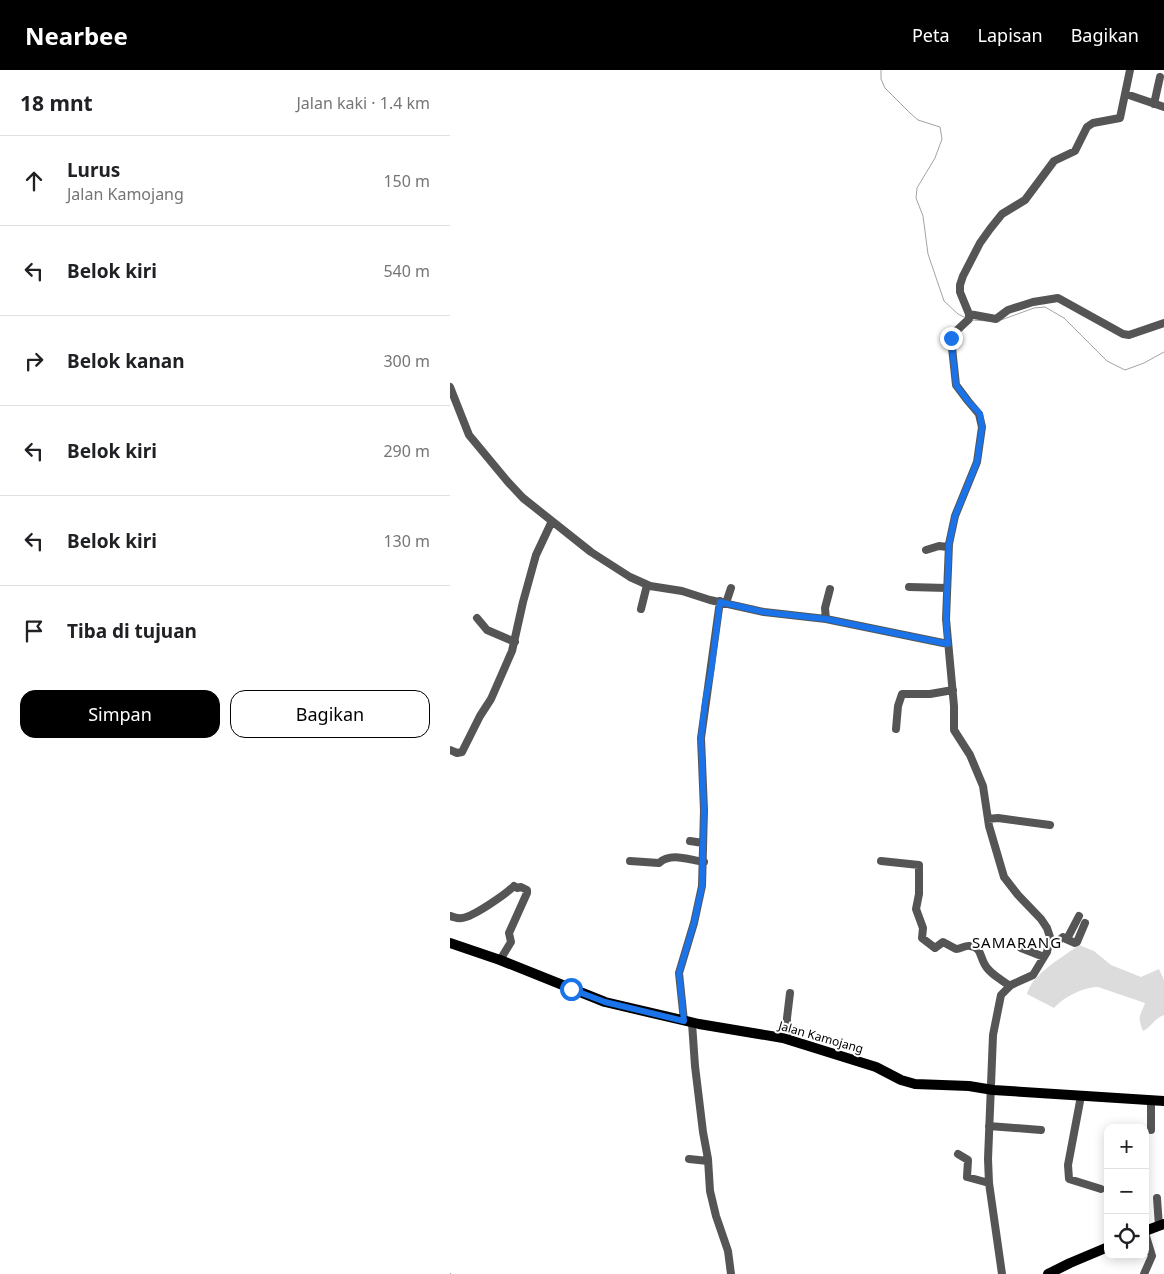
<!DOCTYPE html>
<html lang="id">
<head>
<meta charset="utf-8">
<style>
  body { margin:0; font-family:"Noto Sans",sans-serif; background:#f6f6f6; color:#202124 }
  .controls { position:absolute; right:15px; bottom:15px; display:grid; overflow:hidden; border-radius:10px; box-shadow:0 2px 12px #0003 }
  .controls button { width:45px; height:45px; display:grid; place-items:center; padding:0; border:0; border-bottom:1px solid #e0e0e0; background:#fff; color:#202124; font:25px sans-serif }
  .stop { position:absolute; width:15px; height:15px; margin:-11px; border:4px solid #1a73e8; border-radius:50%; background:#fff }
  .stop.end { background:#1a73e8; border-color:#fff; box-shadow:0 1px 5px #0008 }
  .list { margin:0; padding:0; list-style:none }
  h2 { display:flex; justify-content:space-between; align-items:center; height:65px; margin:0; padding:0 20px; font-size:21px }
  h2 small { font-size:16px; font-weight:400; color:#757577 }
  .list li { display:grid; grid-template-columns:32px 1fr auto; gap:15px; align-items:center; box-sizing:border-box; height:90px; padding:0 20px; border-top:1px solid #e0e0e0 }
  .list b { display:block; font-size:19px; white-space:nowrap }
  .list p { margin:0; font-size:16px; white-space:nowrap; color:#757577 }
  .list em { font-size:16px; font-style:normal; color:#757577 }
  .actions { display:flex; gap:10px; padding:15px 20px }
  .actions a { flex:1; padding:11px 0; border:1px solid #000; border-radius:15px; text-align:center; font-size:18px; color:#000 }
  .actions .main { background:#000; color:#fff }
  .icon { flex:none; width:28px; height:28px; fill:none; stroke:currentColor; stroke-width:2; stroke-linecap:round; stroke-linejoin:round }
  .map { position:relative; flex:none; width:714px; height:1204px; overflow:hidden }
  header { display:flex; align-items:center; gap:30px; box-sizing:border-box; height:70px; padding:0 25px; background:#000; color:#fff }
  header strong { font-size:24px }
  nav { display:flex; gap:28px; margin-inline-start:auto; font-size:18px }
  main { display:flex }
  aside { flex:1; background:#fff }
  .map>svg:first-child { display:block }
  .green { fill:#dcdcdc }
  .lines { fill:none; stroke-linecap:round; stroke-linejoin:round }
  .stream { stroke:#a3a3a3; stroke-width:1 }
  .minor { stroke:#555; stroke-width:8 }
  .major { stroke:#000; stroke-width:10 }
  .route { stroke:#1a73e8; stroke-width:6 }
  .labels { text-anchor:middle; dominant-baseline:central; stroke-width:4; stroke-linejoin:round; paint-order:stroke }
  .street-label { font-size:12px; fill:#000; stroke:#fff }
  .quarter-label { font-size:15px; letter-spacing:1px; fill:#000; stroke:#fff }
</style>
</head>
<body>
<header>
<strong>Nearbee</strong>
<nav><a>Peta</a><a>Lapisan</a><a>Bagikan</a></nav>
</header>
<main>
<aside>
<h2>18 mnt<small>Jalan kaki · 1.4 km</small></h2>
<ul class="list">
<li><svg class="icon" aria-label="ahead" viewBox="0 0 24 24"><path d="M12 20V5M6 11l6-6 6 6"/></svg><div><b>Lurus</b><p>Jalan Kamojang</p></div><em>150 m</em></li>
<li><svg class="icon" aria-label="left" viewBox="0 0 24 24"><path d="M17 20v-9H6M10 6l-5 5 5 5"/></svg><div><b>Belok kiri</b></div><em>540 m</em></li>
<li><svg class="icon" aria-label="right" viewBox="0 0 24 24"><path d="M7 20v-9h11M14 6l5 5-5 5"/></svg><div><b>Belok kanan</b></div><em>300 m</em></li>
<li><svg class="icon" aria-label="left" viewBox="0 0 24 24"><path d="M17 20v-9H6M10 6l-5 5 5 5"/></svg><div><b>Belok kiri</b></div><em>290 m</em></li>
<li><svg class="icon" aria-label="left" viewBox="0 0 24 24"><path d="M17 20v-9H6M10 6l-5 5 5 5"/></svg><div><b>Belok kiri</b></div><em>130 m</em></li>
<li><svg class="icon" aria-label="arrive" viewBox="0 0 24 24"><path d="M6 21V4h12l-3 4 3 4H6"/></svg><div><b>Tiba di tujuan</b></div></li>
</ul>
<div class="actions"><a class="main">Simpan</a><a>Bagikan</a></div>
</aside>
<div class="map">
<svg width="714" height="1204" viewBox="0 0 714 1204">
  <rect width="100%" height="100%" fill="#fff"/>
  <path class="green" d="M 629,875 L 644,881 L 661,895 L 691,907 L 709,899 L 714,910 L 714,945 C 703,949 703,956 693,961 C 687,945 690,947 695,933 L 648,917 C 633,917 614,927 604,938 L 577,924 C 582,904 613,887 629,875 Z"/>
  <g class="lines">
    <path class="stream" d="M 431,0 L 431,9 L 435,18 L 460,43 L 468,50 L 490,57 L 492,69 L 485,88 L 467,118 L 466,128 L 473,146 L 478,184 L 494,231 L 508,244 L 516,248
      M 522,250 L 538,251
      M 551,250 L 584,238 L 595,237 L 614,248 L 657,291 L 675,300 L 694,293 L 714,282
      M 0,1203 L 1,1204"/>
    <path class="minor" d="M 676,24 L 714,37
      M 704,34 L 710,7
      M 519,244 L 546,249 L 558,240 L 583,232 L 608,228 L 673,264 L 679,265 L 714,253
      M 0,317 L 19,365 L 58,412 L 73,428 L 141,482 L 180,507 L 200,516 L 232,521 L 260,530 L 314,542 L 376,549 L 498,574
      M 476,480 L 489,476 L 498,477
      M 459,517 L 497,518
      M 276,533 L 281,518
      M 191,539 L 197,515
      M 27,548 L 37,560 L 65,572
      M 376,549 L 375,538 L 380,519
      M 446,659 L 448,636 L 452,624 L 480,624 L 503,620
      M 0,680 L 7,683 L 12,682 L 30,646 L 41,629 L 62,581 L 73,532 L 86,485 L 102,451
      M 538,749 L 548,748 L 600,755
      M 240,771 L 253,773
      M 180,791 L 209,793 C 221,782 239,790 254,792
      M 431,791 L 469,795 L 469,824 L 466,839 L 473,858 L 472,868 L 485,878 L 493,872 L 506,879 C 511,879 515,875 520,876 C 531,877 530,886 534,893 C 538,903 552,910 560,916
      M 0,846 C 4,847 9,849 12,848 C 23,847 56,824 64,816 L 67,818 L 71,817 L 77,820 L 77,823 L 59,863 L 61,872 L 50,890
      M 616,869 L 625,873 L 627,872 L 635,853
      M 599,875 L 606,873 L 613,867 L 617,869 L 629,846
      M 571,878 L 594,887
      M 234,951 L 229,903 L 244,853 L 252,816 L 254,740 L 251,668 L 270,531
      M 242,953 L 245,996 L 253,1062 L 258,1089 L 260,1121 L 266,1146 L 278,1181 L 281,1204
      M 337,969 L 337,948 L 340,923
      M 631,1026 L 618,1095 L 619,1109 L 651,1119
      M 701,1031 L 701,1060
      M 539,1056 L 591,1060
      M 508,1084 L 518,1090 L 517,1107 L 539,1113
      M 239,1089 L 258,1091
      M 707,1128 L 709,1156
      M 552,1204 L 539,1113 L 538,1089 L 543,965 L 551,925 L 561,915 L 583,905 L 597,882 L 600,867 L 597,858 L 591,849 L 568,825 L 554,807 L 539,756 L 533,716 L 520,685 L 504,660 L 504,636 L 496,549 L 499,474 L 505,446 L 527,392 L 532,357 L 529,344 L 518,331 L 506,315 L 501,268 L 503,264 L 519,249 L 519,244 L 510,222 L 510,215 L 513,206 L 530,173 L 540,159 L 552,144 L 575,130 L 604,91 L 625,81 L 637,57 L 643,53 L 670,48 L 680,0
      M 694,1204 L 702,1186 L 695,1163"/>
    <path class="major" d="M 0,873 L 50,890 L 155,932 L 249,954 L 333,968 L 426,997 L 451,1010 L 465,1014 L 519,1016 L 543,1020 L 714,1031
      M 695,1161 L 714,1154
      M 598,1204 L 620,1193 L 658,1177"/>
  </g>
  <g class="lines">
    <path class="route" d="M 121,919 L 155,932 L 234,951 L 229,903 L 244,853 L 252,816 L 254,740 L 251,668 L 255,632 L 261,602 L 270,532 L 314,542 L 376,549 L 498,574 L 496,549 L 499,474 L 505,446 L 527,392 L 532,357 L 530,344 L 518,331 L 506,315 L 501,268"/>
  </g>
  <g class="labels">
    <g class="street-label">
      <text transform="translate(371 967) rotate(16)">Jalan Kamojang</text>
    </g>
    <g class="quarter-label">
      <text x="567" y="872">SAMARANG</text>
    </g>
  </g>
</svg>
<div class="controls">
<button>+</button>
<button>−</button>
<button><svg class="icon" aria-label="locate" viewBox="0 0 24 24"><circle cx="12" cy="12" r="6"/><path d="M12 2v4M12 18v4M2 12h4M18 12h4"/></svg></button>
</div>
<div class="stop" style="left:121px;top:919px"></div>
<div class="stop end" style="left:501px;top:268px"></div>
</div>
</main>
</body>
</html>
